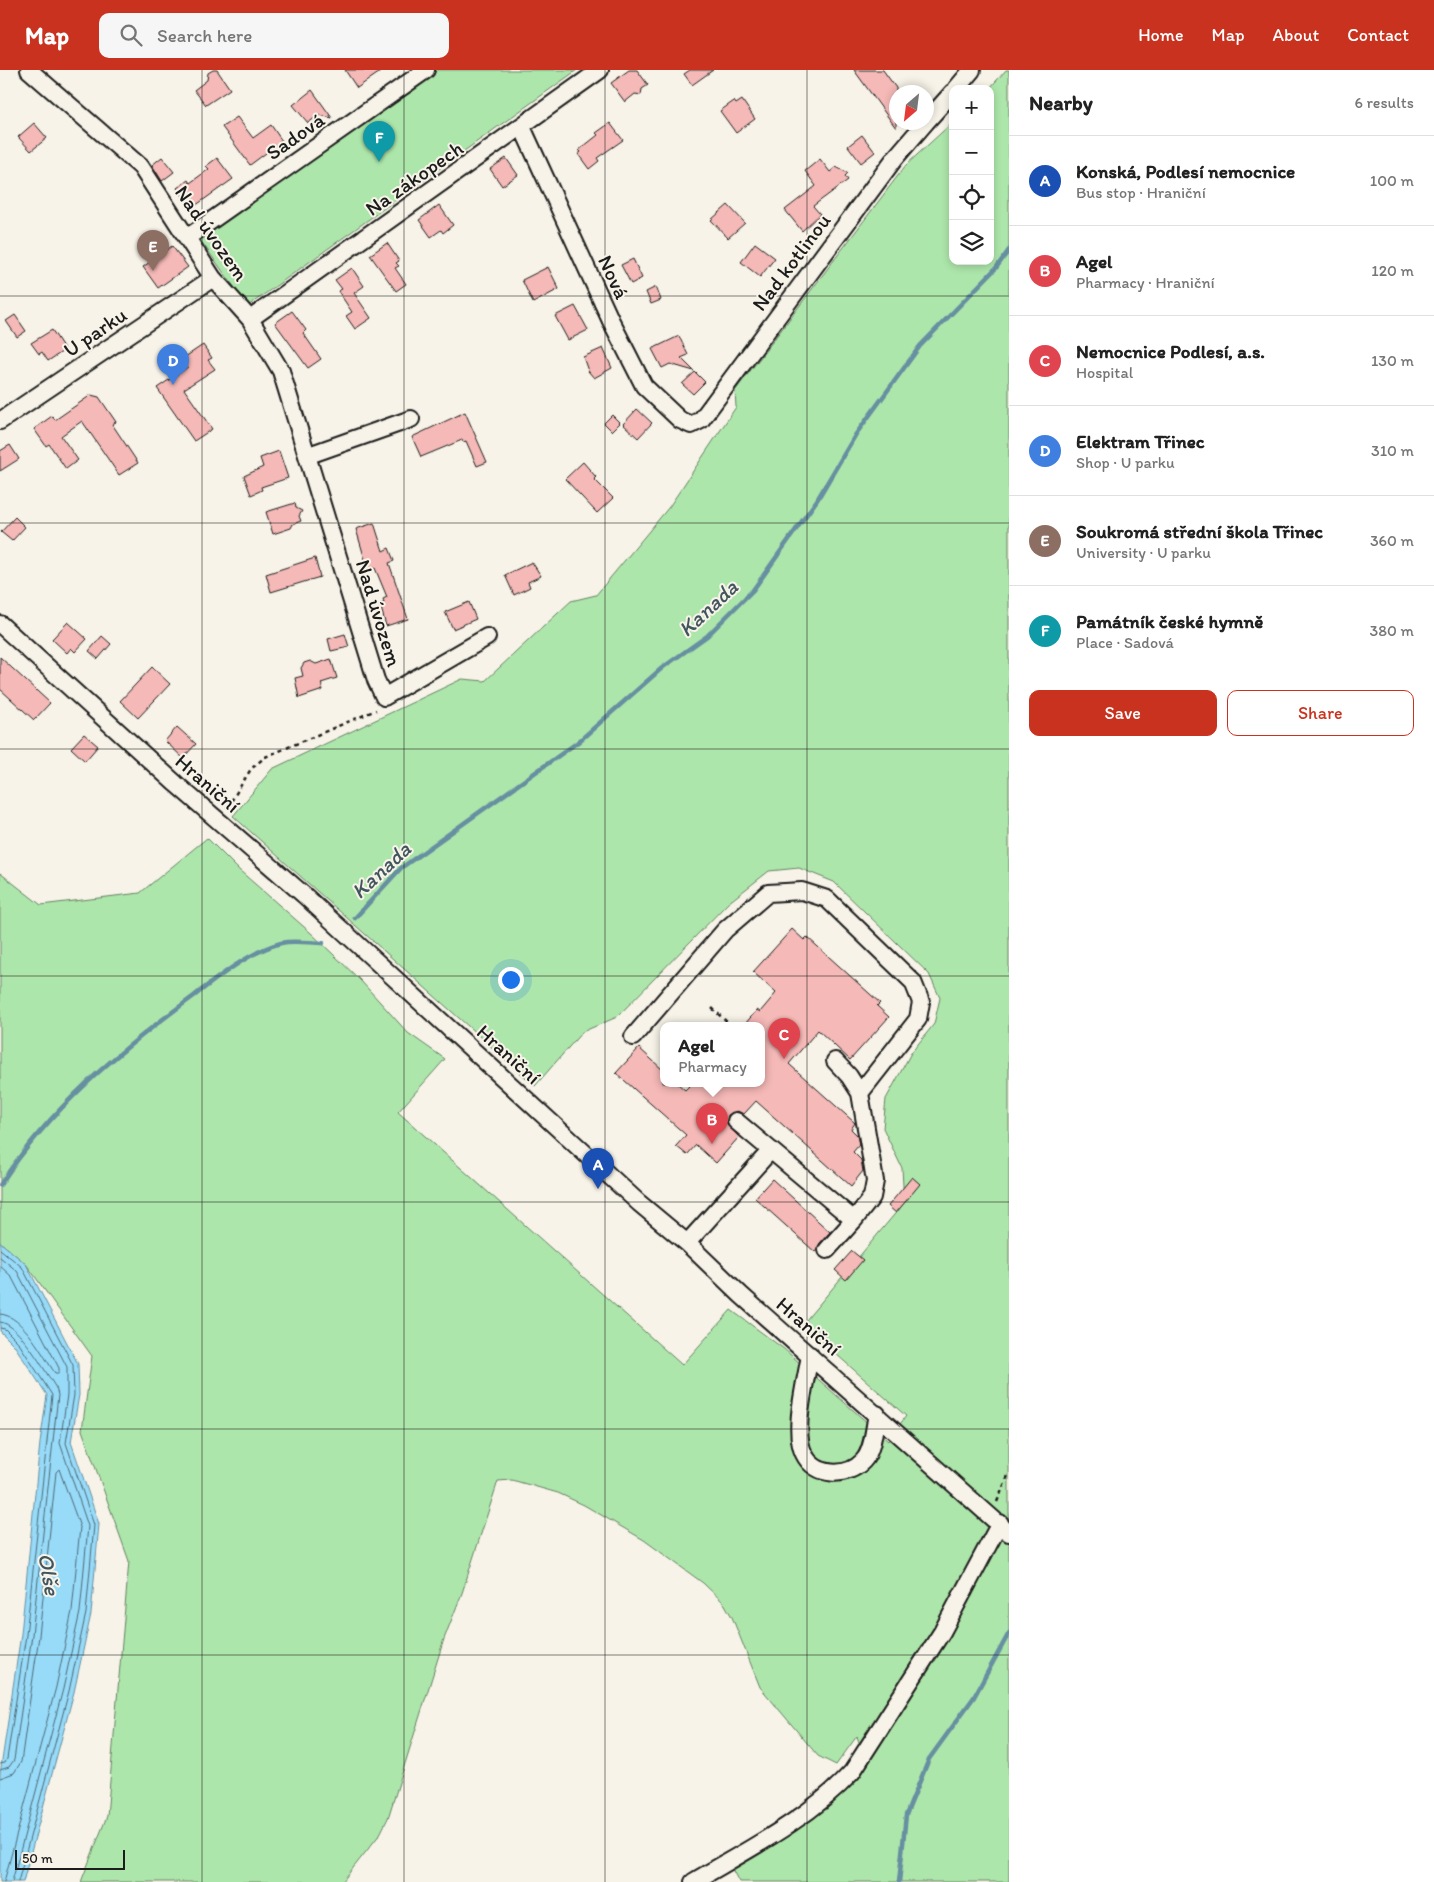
<!DOCTYPE html>
<html lang="en">
<head>
<meta charset="utf-8">
<style>
  body { margin:0; font-family:Itim,sans-serif; background:#f6f6f6; color:#222 }
  .controls { position:absolute; right:15px; top:15px; display:grid; overflow:hidden; border-radius:10px; box-shadow:0 2px 8px #0003 }
  .controls button { width:45px; height:45px; display:grid; place-items:center; padding:0; border:0; border-bottom:1px solid #e0e0e0; background:#fff; color:#222; font:25px sans-serif }
  .compass { position:absolute; left:889px; top:15px; width:45px; height:45px; border-radius:50%; background:#fff; box-shadow:0 2px 8px #0003; rotate:208deg }
  .scale { position:absolute; left:15px; bottom:12px; width:110px; box-sizing:border-box; padding-left:5px; border:2px solid #1c1c1c; border-top:0; font-size:14px; line-height:18px; white-space:nowrap; color:#1c1c1c; -webkit-text-stroke:4px #f7f3e8; paint-order:stroke }
  .you { position:absolute; left:510px; top:909px; width:18px; height:18px; margin:-12px; border:4px solid #fff; border-radius:50%; background:#1a73e8; box-shadow:0 0 0 8px #1a73e833 }
  .badge { display:grid; place-items:center; width:32px; height:32px; border-radius:50%; background:#c8321e; color:#fff; font-size:16px; font-weight:700 }
  .pin { position:absolute; translate:-50% -41px; filter:drop-shadow(0 1px 2px #0008) }
  .pin::after { content:''; position:absolute; top:26px; width:18px; height:15px; background:inherit; clip-path:polygon(0 0,100% 0,50% 100%) }
  .popup { position:absolute; left:660px; top:952px; width:105px; height:65px; box-sizing:border-box; display:grid; place-content:center; border-radius:10px; background:#fff; filter:drop-shadow(0 1px 4px #0005); font-size:16px; white-space:nowrap; color:#767676 }
  .popup b { font-size:19px; color:#222 }
  .popup::after { content:''; position:absolute; left:50%; top:100%; margin-left:-10px; border:10px solid transparent; border-top-color:#fff }
  .list { margin:0; padding:0; list-style:none }
  h2 { display:flex; justify-content:space-between; align-items:center; height:65px; margin:0; padding:0 20px; font-size:21px }
  h2 small { font-size:16px; font-weight:400; color:#767676 }
  .list li { display:grid; grid-template-columns:32px 1fr auto; gap:15px; align-items:center; box-sizing:border-box; height:90px; padding:0 20px; border-top:1px solid #e0e0e0 }
  .list b { display:block; font-size:19px; white-space:nowrap }
  .list p { margin:0; font-size:16px; white-space:nowrap; color:#767676 }
  .list em { font-size:16px; font-style:normal; color:#767676 }
  .actions { display:flex; gap:10px; padding:15px 20px }
  .actions a { flex:1; padding:11px 0; border:1px solid #c8321e; border-radius:10px; text-align:center; font-size:18px; color:#c8321e }
  .actions .main { background:#c8321e; color:#fff }
  .icon { flex:none; width:28px; height:28px; fill:none; stroke:currentColor; stroke-width:2; stroke-linecap:round; stroke-linejoin:round }
  .map { position:relative; flex:none; width:1009px; height:1812px; overflow:hidden }
  header { display:flex; align-items:center; gap:30px; box-sizing:border-box; height:70px; padding:0 25px; background:#c8321e; color:#fff }
  header strong { font-size:24px }
  nav { display:flex; gap:28px; margin-inline-start:auto; font-size:18px }
  .search { width:350px; height:45px; background:#f6f6f6; display:flex; align-items:center; gap:12px; box-sizing:border-box; padding:0 18px; border-radius:10px; color:#767676; font-size:19px }
  main { display:flex }
  aside { flex:1; background:#fff }
  .map>svg:first-child { display:block }
  .green { fill:#ade6aa; stroke:#648163 }
  .water { fill:#97dbf9; stroke:#668fa1 }
  .lines { fill:none; stroke-linecap:round; stroke-linejoin:round }
  .shore { stroke:#4d6874; stroke-width:1 }
  .stream { stroke:#668fa1; stroke-width:4.5 }
  .building { fill:#f5b9b7; stroke:#1c1c1c }
  .minor-casing { stroke:#1c1c1c; stroke-width:20 }
  .path { stroke:#1c1c1c; stroke-width:2.5; stroke-dasharray:4 4; stroke-linecap:butt }
  .minor { stroke:#f7f3e8; stroke-width:16 }
  .grid { fill:none; stroke:#1c1c1c; stroke-width:1; stroke-opacity:0.55 }
  .labels { text-anchor:middle; dominant-baseline:central; stroke-width:4; stroke-linejoin:round; paint-order:stroke }
  .street-label { font-size:21px; fill:#1c1c1c; stroke:#f7f3e8 }
  .water-label { font-size:22px; font-style:italic; fill:#41555e; stroke:#f7f3e8 }
</style>
</head>
<body>
<header>
<strong>Map</strong>
<div class="search"><svg class="icon" aria-label="search" viewBox="0 0 24 24"><circle cx="10" cy="10" r="6"/><path d="M15 15l6 6"/></svg>Search here</div>
<nav><a>Home</a><a>Map</a><a>About</a><a>Contact</a></nav>
</header>
<main>
<div class="map">
<svg width="1009" height="1812" viewBox="0 0 1009 1812">
  <rect width="100%" height="100%" fill="#f7f3e8"/>
  <filter id="ink" filterUnits="userSpaceOnUse"><feTurbulence type="fractalNoise" baseFrequency=".02" numOctaves="2"/><feDisplacementMap in="SourceGraphic" scale="10" xChannelSelector="R" yChannelSelector="G"/><feConvolveMatrix kernelMatrix="1 2 1 2 8 2 1 2 1" color-interpolation-filters="sRGB"/></filter>
  <g filter="url(#ink)">
    <path class="green" d="M 432,0 L 577,0 L 248,236 L 198,167 Z
      M 1006,0 L 1009,0 L 1009,1812 L 739,1812 L 731,1797 L 787,1759 L 827,1739 L 866,1695 L 857,1666 L 836,1695 L 818,1686 L 760,1617 L 732,1547 L 724,1533 L 703,1513 L 644,1470 L 584,1435 L 558,1423 L 512,1410 L 498,1411 L 462,1523 L 444,1569 L 388,1748 L 380,1764 L 342,1812 L 81,1812 L 107,1746 L 129,1491 L 82,1360 L 92,1286 L 26,1194 L 0,1172 L 0,803 L 41,835 L 140,823 L 207,768 L 239,800 L 311,863 L 360,910 L 408,963 L 445,989 L 398,1042 L 682,1295 L 731,1240 L 784,1279 L 888,1371 L 906,1346 L 809,1260 L 806,1250 L 904,1133 L 902,1098 L 883,1058 L 886,1029 L 911,983 L 934,954 L 940,928 L 929,904 L 834,812 L 799,798 L 769,801 L 728,833 L 617,947 L 582,962 L 535,1016 L 233,746 L 272,699 L 462,609 L 485,611 L 571,531 L 596,525 L 669,437 L 736,337 L 735,321 L 906,95 L 953,52 L 953,191 L 990,191 L 989,19 Z"/>
    <path class="water" d="M 0,1172 L 26,1194 L 78,1294 L 79,1325 L 71,1372 L 99,1454 L 91,1544 L 74,1622 L 23,1812 L 0,1812 L 0,1704 L 21,1564 L 40,1373 L 47,1325 L 14,1275 L 0,1261 Z"/>
    <g class="lines">
      <path class="shore" d="M 0,1179 L 22,1197 L 73,1295 L 74,1325 L 66,1373 L 94,1455 L 86,1543 L 69,1621 L 18,1812
        M 0,1187 L 17,1201 L 67,1297 L 67,1325 L 60,1373 L 88,1456 L 80,1542 L 63,1619 L 12,1812
        M 0,1196 L 11,1206 L 59,1298 L 59,1303 L 55,1303 C 43,1286 23,1245 0,1244
        M 0,1252 C 19,1253 46,1303 56,1318 L 58,1325 L 32,1565 L 14,1690 L 9,1697 L 0,1700
        M 0,1258 L 5,1259 L 18,1272 L 52,1325 L 26,1565 L 7,1689 L 5,1693 L 0,1694
        M 0,1708 L 14,1703 L 21,1692 L 39,1566 L 56,1402 L 59,1399 L 80,1457 L 72,1541 L 56,1617 L 4,1812"/>
      <path class="stream" d="M 355,848 L 401,798 L 578,672 L 662,598 L 707,566 L 753,520 L 817,430 L 856,364 L 920,276 L 996,198 L 1009,180
        M 0,1115 C 50,1038 121,979 194,926 C 218,907 251,881 281,873 C 293,870 310,873 323,873
        M 899,1812 L 906,1745 L 929,1689 L 974,1627 L 1009,1563"/>
    </g>
    <path class="building" d="M 213,0 L 217,0 L 230,19 L 206,35 L 194,20 L 207,10 L 208,3 Z
      M 345,0 L 383,0 L 357,18 Z
      M 629,0 L 637,0 L 648,15 L 642,19 L 641,25 L 635,24 L 625,32 L 611,13 Z
      M 690,0 L 713,0 L 692,15 L 684,4 Z
      M 854,0 L 883,0 L 896,18 L 896,58 Z
      M 312,20 L 332,48 L 319,45 L 308,53 L 293,35 Z
      M 742,30 L 755,49 L 736,63 L 720,41 L 734,31 L 736,34 Z
      M 237,47 L 253,68 L 271,55 L 282,71 L 250,95 L 222,57 Z
      M 34,53 L 47,68 L 31,81 L 18,67 Z
      M 610,53 L 623,70 L 597,88 L 599,91 L 589,99 L 578,84 L 581,82 L 579,80 L 598,65 L 596,63 Z
      M 862,65 L 875,82 L 861,93 L 848,76 Z
      M 162,87 L 174,102 L 162,111 L 152,95 Z
      M 217,88 L 233,109 L 192,138 L 177,118 L 188,110 L 190,113 L 209,99 L 206,96 Z
      M 506,88 L 518,105 L 502,116 L 490,99 Z
      M 820,89 L 830,102 L 836,97 L 848,103 L 845,106 L 848,110 L 813,136 L 820,144 L 802,161 L 785,140 L 816,116 L 805,101 Z
      M 439,135 L 453,155 L 443,163 L 441,160 L 431,167 L 419,150 Z
      M 728,135 L 745,153 L 728,168 L 711,150 Z
      M 387,173 L 399,191 L 396,193 L 399,196 L 395,198 L 406,214 L 396,221 L 370,185 Z
      M 755,173 L 775,188 L 760,207 L 741,192 Z
      M 172,176 L 188,197 L 158,218 L 143,197 Z
      M 633,189 L 642,208 L 631,214 L 621,195 Z
      M 548,197 L 559,219 L 533,233 L 522,210 Z
      M 352,198 L 364,216 L 354,223 L 371,248 L 355,259 L 346,246 L 352,242 L 338,221 L 342,219 L 335,210 Z
      M 656,217 L 661,230 L 651,234 L 646,222 Z
      M 575,236 L 588,260 L 568,270 L 555,246 Z
      M 292,241 L 306,260 L 303,263 L 321,289 L 308,298 L 275,253 Z
      M 15,245 L 26,261 L 17,267 L 6,251 Z
      M 52,260 L 65,280 L 48,291 L 42,282 L 39,284 L 31,273 Z
      M 679,266 L 688,285 L 681,288 L 694,301 L 670,294 L 662,298 L 652,279 Z
      M 203,275 L 212,288 L 208,290 L 215,299 L 184,319 L 212,359 L 194,371 L 157,318 L 188,297 L 182,289 Z
      M 603,278 L 612,298 L 594,308 L 588,301 L 583,287 Z
      M 695,302 L 705,312 L 693,324 L 682,314 Z
      M 91,325 L 99,327 L 116,352 L 112,354 L 138,393 L 119,405 L 82,351 L 61,366 L 78,390 L 66,399 L 49,374 L 46,376 L 34,359 L 52,346 L 55,350 Z
      M 637,339 L 652,353 L 638,368 L 623,354 Z
      M 465,342 L 487,392 L 477,396 L 466,371 L 463,372 L 462,370 L 421,387 L 412,367 Z
      M 612,345 L 620,353 L 612,361 L 604,353 Z
      M 10,375 L 19,389 L 0,401 L 0,381 Z
      M 279,381 L 288,408 L 261,417 L 262,420 L 251,425 L 244,406 L 263,397 L 260,388 Z
      M 583,392 L 596,407 L 594,409 L 613,428 L 597,443 L 565,409 Z
      M 295,433 L 296,438 L 302,441 L 299,446 L 301,451 L 293,454 L 291,458 L 273,464 L 266,442 Z
      M 15,447 L 25,457 L 12,471 L 1,462 Z
      M 374,453 L 383,481 L 389,478 L 394,491 L 389,493 L 408,549 L 386,556 L 380,534 L 384,533 L 383,529 L 387,527 L 375,498 L 368,500 L 356,459 Z
      M 315,488 L 320,507 L 271,522 L 266,504 Z
      M 532,492 L 541,506 L 528,512 L 530,517 L 514,525 L 505,505 Z
      M 469,532 L 476,549 L 453,559 L 445,542 Z
      M 68,552 L 87,569 L 75,582 L 71,578 L 67,583 L 52,569 Z
      M 345,564 L 349,577 L 331,581 L 328,569 Z
      M 102,566 L 111,574 L 98,589 L 89,581 Z
      M 0,587 L 50,633 L 34,650 L 0,619 Z
      M 331,589 L 337,608 L 321,613 L 323,620 L 299,628 L 295,608 L 303,606 L 301,598 L 304,593 L 310,591 L 316,594 Z
      M 152,597 L 170,614 L 138,648 L 120,631 Z
      M 177,657 L 196,674 L 183,688 L 165,671 Z
      M 84,664 L 98,676 L 85,691 L 71,678 Z
      M 792,859 L 804,870 L 807,867 L 880,933 L 877,936 L 889,947 L 850,990 L 818,960 L 789,994 L 855,1053 L 851,1059 L 857,1065 L 859,1075 L 853,1082 L 861,1090 L 863,1101 L 851,1116 L 756,1031 L 744,1044 L 737,1041 L 728,1045 L 727,1055 L 739,1067 L 716,1093 L 696,1075 L 687,1085 L 676,1076 L 686,1065 L 616,1003 L 639,978 L 663,1000 L 663,1013 L 677,1013 L 685,1020 L 692,1013 L 761,1013 L 761,955 L 744,955 L 757,940 L 760,942 L 776,923 L 753,902 Z
      M 912,1107 L 920,1114 L 896,1143 L 888,1136 Z
      M 772,1109 L 830,1162 L 820,1173 L 815,1182 L 755,1128 Z
      M 852,1181 L 863,1190 L 846,1210 L 835,1200 Z"/>
    <g class="lines">
      <defs>
        <path id="minor" d="M 29,0 L 141,97 L 213,208 L 250,249 L 281,301 L 376,610 L 384,627 L 487,567
          M 956,19 L 972,0
          M 926,52 L 953,22
          M 522,57 L 611,251 L 644,316 L 680,350 L 691,355 L 701,350 L 895,88 L 926,52
          M 188,167 L 426,0
          M 250,249 L 600,0
          M 0,351 L 213,208
          M 309,385 L 411,349
          M 0,554 L 176,714 L 304,825 L 639,1133 L 687,1173 L 741,1225 L 1009,1463
          M 633,967 L 725,860 L 768,823 L 802,821 L 827,829 L 913,912 L 921,932 L 918,949 L 860,1023
          M 835,991 L 849,1006 L 860,1023 L 875,1111 L 872,1127 L 854,1150
          M 736,1051 L 854,1150 L 827,1180
          M 687,1173 L 771,1080
          M 810,1285 C 806,1311 792,1361 804,1384 C 815,1407 847,1408 863,1391 C 873,1381 874,1358 877,1344
          M 693,1812 C 747,1780 809,1749 852,1702 L 942,1562 L 1000,1453"/>
      </defs>
      <use href="#minor" class="minor-casing"/>
      <path class="path" d="M 227,738 L 251,699 L 265,687 L 376,640
        M 712,938 L 730,955
        M 997,1432 L 1009,1403"/>
      <use href="#minor" class="minor"/>
    </g>
  </g>
  <path class="grid" d="M 202,0 L 202,1812M 404,0 L 404,1812M 605,0 L 605,1812M 807,0 L 807,1812M 0,226 L 1009,226M 0,453 L 1009,453M 0,679 L 1009,679M 0,906 L 1009,906M 0,1132 L 1009,1132M 0,1359 L 1009,1359M 0,1585 L 1009,1585"/>
  <g class="labels">
    <g class="street-label">
      <text transform="translate(295 66) rotate(-35)">Sadová</text>
      <text transform="translate(414 108) rotate(-35)">Na zákopech</text>
      <text transform="translate(212 163) rotate(55)">Nad úvozem</text>
      <text transform="translate(791 192) rotate(-53)">Nad kotlinou</text>
      <text transform="translate(614 207) rotate(65)">Nová</text>
      <text transform="translate(95 262) rotate(-34)">U parku</text>
      <text transform="translate(379 543) rotate(73)">Nad úvozem</text>
      <text transform="translate(208 713) rotate(41)">Hraniční</text>
      <text transform="translate(509 984) rotate(42)">Hraniční</text>
      <text transform="translate(809 1256) rotate(41)">Hraniční</text>
    </g>
    <g class="water-label">
      <text transform="translate(708 538) rotate(-43)">Kanada</text>
      <text transform="translate(381 800) rotate(-43)">Kanada</text>
      <text transform="translate(49 1504) rotate(80)">Olše</text>
    </g>
  </g>
</svg>
<div class="controls">
<button>+</button>
<button>−</button>
<button><svg class="icon" aria-label="locate" viewBox="0 0 24 24"><circle cx="12" cy="12" r="6"/><path d="M12 2v4M12 18v4M2 12h4M18 12h4"/></svg></button>
<button><svg class="icon" aria-label="layers" viewBox="0 0 24 24"><path d="M12 4l9 5-9 5-9-5zM3 14l9 5 9-5"/></svg></button>
</div>
<svg class="compass" viewBox="-18 -18 36 36"><path d="M0-13l5 13h-10z" fill="#e53935"/><path d="M0 13l5-13h-10z" fill="#767676"/></svg>
<div class="scale">50 m</div>
<div class="you"></div>
<div class="pin badge" style="left:598px;top:1119px;background:#1a4fb4">A</div>
<div class="pin badge" style="left:712px;top:1074px;background:#e0444e">B</div>
<div class="popup"><b>Agel</b>Pharmacy</div>
<div class="pin badge" style="left:784px;top:989px;background:#e0444e">C</div>
<div class="pin badge" style="left:173px;top:315px;background:#3f7fe0">D</div>
<div class="pin badge" style="left:153px;top:201px;background:#8d6e63">E</div>
<div class="pin badge" style="left:379px;top:92px;background:#0f9aa8">F</div>
</div>
<aside>
<h2>Nearby<small>6 results</small></h2>
<ul class="list">
<li><span class="badge" style="background:#1a4fb4">A</span><div><b>Konská, Podlesí nemocnice</b><p>Bus stop · Hraniční</p></div><em>100 m</em></li>
<li><span class="badge" style="background:#e0444e">B</span><div><b>Agel</b><p>Pharmacy · Hraniční</p></div><em>120 m</em></li>
<li><span class="badge" style="background:#e0444e">C</span><div><b>Nemocnice Podlesí, a.s.</b><p>Hospital</p></div><em>130 m</em></li>
<li><span class="badge" style="background:#3f7fe0">D</span><div><b>Elektram Třinec</b><p>Shop · U parku</p></div><em>310 m</em></li>
<li><span class="badge" style="background:#8d6e63">E</span><div><b>Soukromá střední škola Třinec</b><p>University · U parku</p></div><em>360 m</em></li>
<li><span class="badge" style="background:#0f9aa8">F</span><div><b>Památník české hymně</b><p>Place · Sadová</p></div><em>380 m</em></li>
</ul>
<div class="actions"><a class="main">Save</a><a>Share</a></div>
</aside>
</main>
</body>
</html>
